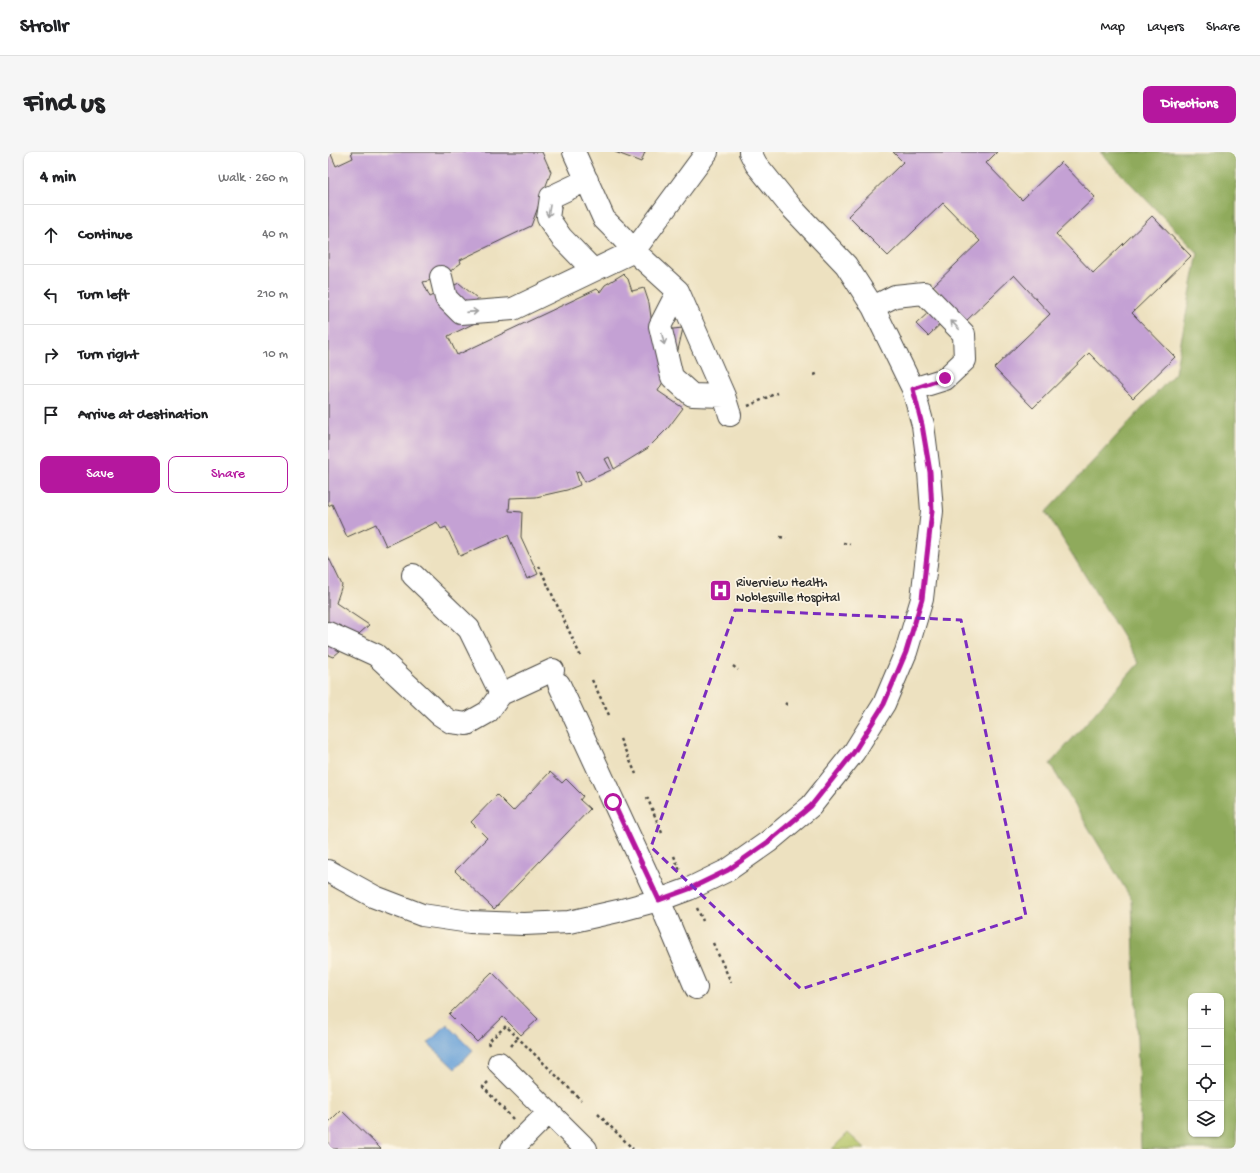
<!DOCTYPE html>
<html lang="en">
<head>
<meta charset="utf-8">
<style>
  body { margin:0; font-family:"Gochi Hand",sans-serif; background:#f6f6f6; color:#202124 }
  .controls { position:absolute; right:12px; bottom:12px; display:grid; overflow:hidden; border-radius:8px; box-shadow:0 1px 3px #0004 }
  .controls button { width:36px; height:36px; display:grid; place-items:center; padding:0; border:0; border-bottom:1px solid #e0e0e0; background:#fff; color:#202124; font:20px sans-serif }
  .stop { position:absolute; width:12px; height:12px; margin:-9px; border:3px solid #b5179e; border-radius:50%; background:#fff }
  .stop.end { background:#b5179e; border-color:#fff; box-shadow:0 1px 4px #0008 }
  .list { margin:0; padding:0; list-style:none }
  h2 { display:flex; justify-content:space-between; align-items:center; height:52px; margin:0; padding:0 16px; font-size:17px }
  h2 small { font-size:13px; font-weight:400; color:#757577 }
  .list li { display:grid; grid-template-columns:26px 1fr auto; gap:12px; align-items:center; box-sizing:border-box; height:60px; padding:0 16px; border-top:1px solid #e0e0e0 }
  .list b { display:block; font-size:15px; white-space:nowrap }
  .list em { font-size:13px; font-style:normal; color:#757577 }
  .actions { display:flex; gap:8px; padding:12px 16px }
  .actions a { flex:1; padding:9px 0; border:1px solid #b5179e; border-radius:8px; text-align:center; font-size:14px; color:#b5179e }
  .actions .main { background:#b5179e; color:#fff }
  .icon { flex:none; width:22px; height:22px; fill:none; stroke:currentColor; stroke-width:2; stroke-linecap:round; stroke-linejoin:round }
  .map { position:relative; flex:none; width:908px; height:997px; overflow:hidden; border-radius:8px }
  header { display:flex; align-items:center; gap:24px; box-sizing:border-box; height:56px; padding:0 20px; background:#fff; border-bottom:1px solid #e0e0e0 }
  header strong { font-size:19px }
  nav { display:flex; gap:22px; margin-inline-start:auto; font-size:14px }
  .intro { display:flex; align-items:center; justify-content:space-between; box-sizing:border-box; height:96px; padding:0 24px }
  h1 { margin:0; font-size:28px }
  .button { padding:10px 18px; border-radius:8px; background:#b5179e; color:#fff; font-size:14px; font-weight:700 }
  main { display:flex; gap:24px; padding:0 24px }
  aside { flex:1; background:#fff; border-radius:8px; box-shadow:0 1px 3px #0004 }
  .map>svg:first-child { display:block }
  .green { fill:#b4c466; stroke:#707848 }
  .forest { fill:#8faa5b; stroke:#5d6a43; fill-rule:evenodd }
  .water { fill:#69a1d8; stroke:#4a6682 }
  .building { fill:#c4a1d4 }
  .lines { fill:none; stroke-linecap:round; stroke-linejoin:round }
  .minor-casing { stroke:#484641; stroke-width:24 }
  .path { stroke:#484641; stroke-width:2.5; stroke-dasharray:3 3; stroke-linecap:butt }
  .minor { stroke:#fff; stroke-width:22 }
  .oneway { stroke:#a0a0a0 }
  .route { stroke:#b5179e; stroke-width:5 }
  .marked { fill:none; stroke:#7b2cbf; stroke-width:3; stroke-dasharray:8 5; stroke-linejoin:round }
  .labels { text-anchor:middle; dominant-baseline:central; stroke-width:3.5; stroke-linejoin:round; paint-order:stroke }
  .poi-label { font-size:13px; fill:#2b2b2b; stroke:#fcf5e5; text-anchor:start }
</style>
</head>
<body>
<header>
<strong>Strollr</strong>
<nav><a>Map</a><a>Layers</a><a>Share</a></nav>
</header>
<div class="intro"><h1>Find us</h1><a class="button">Directions</a></div>
<main>
<aside>
<h2>4 min<small>Walk · 260 m</small></h2>
<ul class="list">
<li><svg class="icon" aria-label="ahead" viewBox="0 0 24 24"><path d="M12 20V5M6 11l6-6 6 6"/></svg><div><b>Continue</b></div><em>40 m</em></li>
<li><svg class="icon" aria-label="left" viewBox="0 0 24 24"><path d="M17 20v-9H6M10 6l-5 5 5 5"/></svg><div><b>Turn left</b></div><em>210 m</em></li>
<li><svg class="icon" aria-label="right" viewBox="0 0 24 24"><path d="M7 20v-9h11M14 6l5 5-5 5"/></svg><div><b>Turn right</b></div><em>10 m</em></li>
<li><svg class="icon" aria-label="arrive" viewBox="0 0 24 24"><path d="M6 21V4h12l-3 4 3 4H6"/></svg><div><b>Arrive at destination</b></div></li>
</ul>
<div class="actions"><a class="main">Save</a><a>Share</a></div>
</aside>
<div class="map">
<svg width="908" height="997" viewBox="0 0 908 997">
  <rect width="100%" height="100%" fill="#fcf5e5"/>
  <filter id="ink" filterUnits="userSpaceOnUse"><feTurbulence type="fractalNoise" baseFrequency=".025" numOctaves="2"/><feDisplacementMap in="SourceGraphic" scale="8" xChannelSelector="R" yChannelSelector="G"/><feConvolveMatrix kernelMatrix="1 2 1 2 8 2 1 2 1" color-interpolation-filters="sRGB"/></filter>
  <filter id="wash" filterUnits="userSpaceOnUse"><feTurbulence type="fractalNoise" baseFrequency=".012" numOctaves="4" result="noise"/><feDisplacementMap in="SourceGraphic" scale="16" xChannelSelector="R" yChannelSelector="G"/><feGaussianBlur stdDeviation="0.9" result="paint"/><feColorMatrix in="noise" values="0 0 0 0 0 0 0 0 0 0 0 0 0 0 0 0 0 1.4 0 .05"/><feComposite in="paint" operator="in"/></filter>
  <g filter="url(#wash)">
    <rect width="100%" height="100%" fill="#ede1c0"/>
    <path class="green" d="M 520,981 L 537,997 L 504,997 Z"/>
    <path class="forest" d="M 772,0 L 908,0 L 908,997 L 813,997 L 804,748 L 722,612 L 811,511 L 718,360 L 847,221 L 870,101 ZM 863,844 L 893,844 L 893,982 L 863,982 Z"/>
    <path class="water" d="M 119,872 L 145,898 L 127,917 L 100,891 Z"/>
    <g id="blocks">
      <path class="building" d="M 0,0 L 2,0 L 8,14 L 25,6 L 23,0 L 214,0 L 223,20 L 203,74 L 132,108 L 133,111 L 117,123 L 109,127 L 95,130 L 102,145 L 131,131 L 149,146 L 149,170 L 120,184 L 129,203 L 269,137 L 272,140 L 277,133 L 295,122 L 300,127 L 304,139 L 316,136 L 321,151 L 325,179 L 355,176 L 350,198 L 340,221 L 330,239 L 355,256 L 340,276 L 320,296 L 286,317 L 281,305 L 277,307 L 283,318 L 257,330 L 251,319 L 248,320 L 252,333 L 239,338 L 208,345 L 182,346 L 181,359 L 194,360 L 193,385 L 210,422 L 199,427 L 180,383 L 132,404 L 118,375 L 113,377 L 109,370 L 58,394 L 48,372 L 19,385 L 4,352 L 0,354 Z
        M 287,0 L 317,0 L 313,10 Z
        M 565,0 L 669,0 L 658,11 L 694,48 L 733,10 L 767,45 L 728,82 L 765,121 L 824,64 L 863,104 L 804,161 L 847,205 L 805,246 L 761,201 L 705,256 L 666,216 L 722,162 L 686,123 L 638,169 L 627,158 L 600,184 L 588,172 L 616,146 L 605,134 L 652,89 L 615,51 L 560,104 L 520,64 L 575,10 Z
        M 0,404 L 14,433 L 8,451 L 41,473 L 5,505 L 0,503 Z
        M 222,620 L 234,631 L 238,627 L 255,644 L 252,648 L 262,657 L 166,757 L 127,719 L 159,686 L 143,670 L 169,643 L 185,659 Z
        M 164,820 L 210,867 L 193,883 L 175,865 L 149,890 L 121,862 Z
        M 13,958 L 53,997 L 2,997 L 0,995 L 0,971 Z"/>
    </g>
  </g>
  <g filter="url(#ink)">
    <use href="#blocks" fill-opacity="0" stroke="#484641" stroke-width="1"/>
    <g class="lines">
      <defs>
        <path id="minor" d="M 246,0 L 276,67 L 292,83 L 306,99 L 350,139 L 396,244 L 402,263
          M 259,28 L 223,45 L 220,66 L 233,85 L 265,118
          M 113,125 L 118,146 L 133,161 L 185,157 L 306,99 L 379,0
          M 350,139 L 332,174 L 344,225 L 364,243 L 396,244
          M 545,155 L 567,144 L 596,141 L 636,182 L 637,208 L 617,227 L 585,237
          M 85,423 L 141,477 L 173,542
          M 0,481 L 48,503 L 111,562 L 123,570 L 139,572 L 160,560 L 173,542 L 225,518
          M 231,532 L 331,748 L 368,836
          M 0,719 L 47,745 L 94,763 L 142,770 L 196,772 L 241,770 L 290,759 L 331,748 L 361,737 L 400,718 L 440,690 L 483,654 L 526,600 L 556,552 L 578,500 L 594,447 L 604,359 L 601,320 L 595,273 L 585,237 L 545,155 L 518,113 L 462,54 L 428,12 L 422,0
          M 171,911 L 258,997
          M 184,997 L 221,960"/>
      </defs>
      <use href="#minor" class="minor-casing"/>
      <path class="path" d="M 486,223 L 491,221
        M 420,254 L 449,241
        M 452,385 L 458,386
        M 515,391 L 522,392
        M 211,414 L 253,505
        M 405,514 L 410,518
        M 264,528 L 281,563
        M 457,551 L 461,554
        M 292,587 L 308,622
        M 319,645 L 334,681
        M 346,704 L 352,719
        M 369,756 L 375,769
        M 385,791 L 403,830
        M 161,893 L 160,890 L 178,874 L 253,948
        M 183,894 L 190,886
        M 160,930 L 155,935 L 185,967
        M 270,962 L 305,997"/>
      <use href="#minor" class="minor"/>
    </g>
    <defs><path id="oneway-shaft" d="M-6 0H5M1.5-3L5.5 0L1.5 3" fill="none" stroke-width="1.6" stroke-linecap="round" stroke-linejoin="round"/></defs>
    <g class="oneway">
      <use href="#oneway-shaft" transform="translate(221 59) rotate(100)"/>
      <use href="#oneway-shaft" transform="translate(144 160) rotate(-4)"/>
      <use href="#oneway-shaft" transform="translate(627 173) rotate(-134)"/>
      <use href="#oneway-shaft" transform="translate(335 187) rotate(77)"/>
    </g>
  </g>
  <g class="lines" filter="url(#ink)">
    <path class="route" d="M 285,650 L 331,748 L 361,737 L 400,718 L 440,690 L 483,654 L 526,600 L 556,552 L 578,500 L 594,447 L 604,359 L 602,320 L 594,273 L 585,237 L 617,226"/>
  </g>
  <path class="marked" d="M 407,458 L 633,468 L 698,764 L 473,837 L 323,695 Z"/>
  <defs>
    <symbol id="hospital-square" viewBox="-11 -11 22 22"><rect x="-9" y="-9" width="18" height="18" rx="4" fill="#b5179e" stroke="#fcf5e5"/><path d="M-5-5h3v3.5h4V-5h3V5h-3V1.5h-4V5h-3Z" fill="#fff"/></symbol>
  </defs>
  <g fill-rule="evenodd">
    <use href="#hospital-square" x="380" y="426" width="25" height="25"/>
  </g>
  <g class="labels">
    <g class="poi-label">
      <text x="408" y="431">Riverview Health<tspan x="408" dy="15">Noblesville Hospital</tspan></text>
    </g>
  </g>
</svg>
<div class="controls">
<button>+</button>
<button>−</button>
<button><svg class="icon" aria-label="locate" viewBox="0 0 24 24"><circle cx="12" cy="12" r="6"/><path d="M12 2v4M12 18v4M2 12h4M18 12h4"/></svg></button>
<button><svg class="icon" aria-label="layers" viewBox="0 0 24 24"><path d="M12 4l9 5-9 5-9-5zM3 14l9 5 9-5"/></svg></button>
</div>
<div class="stop" style="left:285px;top:650px"></div>
<div class="stop end" style="left:617px;top:226px"></div>
</div>
</main>
</body>
</html>
